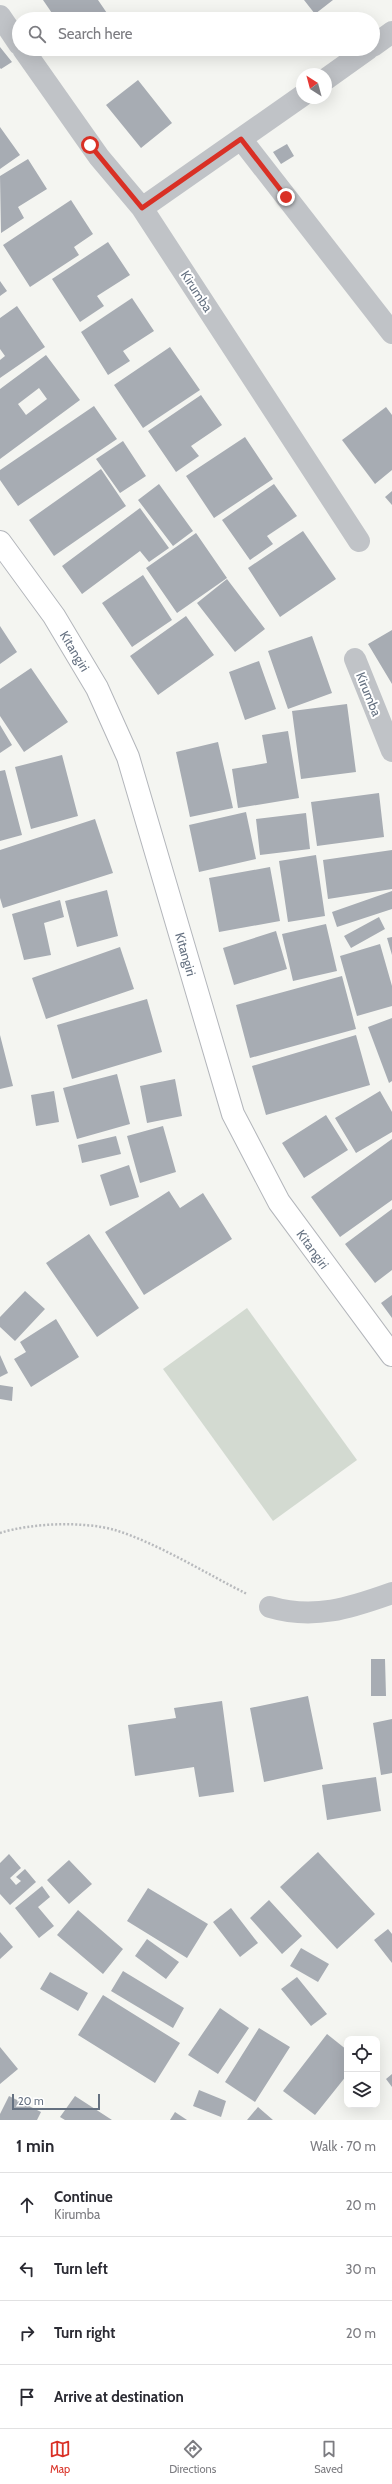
<!DOCTYPE html>
<html lang="en">
<head>
<meta charset="utf-8">
<style>
  body { margin:0; font-family:Cabin,sans-serif; background:#f7f7f7; color:#2b2b33 }
  .controls { position:absolute; right:12px; bottom:12px; display:grid; overflow:hidden; border-radius:8px; box-shadow:0 4px 16px #0002 }
  .controls button { width:36px; height:36px; display:grid; place-items:center; padding:0; border:0; border-bottom:1px solid #e1e1e2; background:#fff; color:#2b2b33; font:20px sans-serif }
  .compass { position:absolute; left:296px; top:68px; width:36px; height:36px; border-radius:50%; background:#fff; box-shadow:0 4px 16px #0002; rotate:324deg }
  .scale { position:absolute; left:12px; bottom:10px; width:88px; box-sizing:border-box; padding-left:4px; border:2px solid #657181; border-top:0; font-size:11px; line-height:14px; white-space:nowrap; color:#657181; -webkit-text-stroke:3px #fff; paint-order:stroke }
  .stop { position:absolute; width:12px; height:12px; margin:-9px; border:3px solid #d93025; border-radius:50%; background:#fff }
  .stop.end { background:#d93025; border-color:#fff; box-shadow:0 1px 4px #0008 }
  .list { margin:0; padding:0; list-style:none }
  h2 { display:flex; justify-content:space-between; align-items:center; height:52px; margin:0; padding:0 16px; font-size:17px }
  h2 small { font-size:13px; font-weight:400; color:#7c7c81 }
  .list li { display:grid; grid-template-columns:26px 1fr auto; gap:12px; align-items:center; box-sizing:border-box; height:64px; padding:0 16px; border-top:1px solid #e1e1e2 }
  .list b { display:block; font-size:15px; white-space:nowrap }
  .list p { margin:0; font-size:13px; white-space:nowrap; color:#7c7c81 }
  .list em { font-size:13px; font-style:normal; color:#7c7c81 }
  .icon { flex:none; width:22px; height:22px; fill:none; stroke:currentColor; stroke-width:2; stroke-linecap:round; stroke-linejoin:round }
  .map { position:relative; flex:none; width:392px; height:2120px; overflow:hidden }
  .search { position:absolute; background:#fff; box-shadow:0 4px 16px #0002; left:12px; right:12px; top:12px; height:44px; display:flex; align-items:center; gap:10px; box-sizing:border-box; padding:0 14px; border-radius:22px; color:#7c7c81; font-size:15px }
  .sheet { height:308px; background:#fff }
  nav { display:flex; justify-content:space-around; align-items:center; box-sizing:border-box; height:56px; border-top:1px solid #e1e1e2; background:#fff; font-size:11px; color:#7c7c81 }
  nav a { display:grid; justify-items:center; gap:2px }
  nav .on { color:#d93025 }
  .map>svg:first-child { display:block }
  .green { fill:#d3dad1 }
  .building { fill:#a7acb3; fill-rule:evenodd }
  .lines { fill:none; stroke-linecap:round; stroke-linejoin:round }
  .secondary-casing { stroke:#b3b6bb; stroke-width:24 }
  .path { stroke:#b8babd; stroke-width:2.5; stroke-dasharray:2 2; stroke-linecap:butt }
  .street { stroke:#c0c3c7; stroke-width:22 }
  .secondary { stroke:#fff; stroke-width:22 }
  .route { stroke:#d93025; stroke-width:5 }
  .labels { text-anchor:middle; dominant-baseline:central; stroke-width:4; stroke-linejoin:round; paint-order:stroke }
  .street-label { font-size:13px; fill:#657181; stroke:#fff }
</style>
</head>
<body>
<div class="map">
<svg width="392" height="2120" viewBox="0 0 392 2120">
  <rect width="100%" height="100%" fill="#f4f5f1"/>
  <path class="green" d="M 247,1308 L 357,1460 L 273,1521 L 163,1369 Z"/>
  <path class="building" d="M 43,0 L 98,0 L 111,19 L 56,19 Z
    M 304,0 L 333,0 L 315,14 Z
    M 0,47 L 12,62 L 1,69 L 0,68 Z
    M 138,80 L 172,123 L 141,148 L 106,105 Z
    M 0,127 L 20,155 L 0,169 Z
    M 287,144 L 294,156 L 281,164 L 273,152 Z
    M 28,159 L 47,189 L 18,207 L 24,218 L 1,233 L 0,176 Z
    M 71,200 L 93,234 L 74,247 L 79,255 L 30,287 L 3,245 Z
    M 108,242 L 130,275 L 97,296 L 104,306 L 80,322 L 52,279 Z
    M 0,281 L 7,291 L 0,296 Z
    M 132,298 L 154,331 L 123,351 L 130,361 L 108,375 L 81,332 Z
    M 17,306 L 45,347 L 0,378 L 0,360 L 5,356 L 0,349 L 0,318 Z
    M 170,347 L 200,390 L 143,428 L 114,385 Z
    M 46,355 L 80,400 L 0,459 L 0,389 ZM 39,388 L 47,399 L 26,415 L 18,404 Z
    M 201,395 L 222,425 L 191,446 L 199,456 L 176,472 L 148,431 Z
    M 94,406 L 117,439 L 18,506 L 0,480 L 0,470 Z
    M 386,407 L 392,415 L 392,470 L 375,484 L 342,440 Z
    M 245,437 L 273,479 L 214,518 L 186,476 Z
    M 123,441 L 146,476 L 120,493 L 96,459 Z
    M 101,469 L 126,506 L 54,556 L 29,520 Z
    M 159,484 L 193,531 L 173,546 L 138,500 Z
    M 274,484 L 297,516 L 267,536 L 273,544 L 250,560 L 222,520 Z
    M 392,491 L 392,505 L 385,497 Z
    M 140,508 L 169,548 L 149,562 L 140,551 L 82,594 L 62,566 Z
    M 303,531 L 336,579 L 280,617 L 248,568 Z
    M 196,533 L 227,578 L 177,613 L 146,568 Z
    M 143,575 L 172,620 L 132,647 L 102,603 Z
    M 227,579 L 265,629 L 235,652 L 197,603 Z
    M 186,616 L 214,655 L 158,695 L 130,656 Z
    M 0,626 L 17,652 L 0,664 Z
    M 392,630 L 392,684 L 368,644 Z
    M 312,636 L 332,693 L 288,709 L 268,651 Z
    M 259,661 L 276,709 L 245,720 L 229,672 Z
    M 31,668 L 68,722 L 24,752 L 0,716 L 0,689 Z
    M 347,704 L 356,772 L 301,779 L 292,711 Z
    M 0,725 L 12,745 L 0,753 Z
    M 288,731 L 299,798 L 238,808 L 232,769 L 267,763 L 262,735 Z
    M 218,742 L 233,808 L 190,817 L 176,752 Z
    M 62,755 L 78,816 L 31,829 L 15,767 Z
    M 5,770 L 22,835 L 0,841 L 0,771 Z
    M 379,793 L 384,837 L 317,846 L 311,802 Z
    M 246,812 L 256,859 L 199,872 L 189,825 Z
    M 306,813 L 310,849 L 260,855 L 256,819 Z
    M 95,819 L 113,873 L 3,908 L 0,898 L 0,850 Z
    M 392,850 L 392,889 L 328,899 L 323,860 Z
    M 316,855 L 325,916 L 288,922 L 279,861 Z
    M 270,867 L 280,921 L 219,932 L 209,878 Z
    M 107,890 L 118,936 L 77,947 L 65,901 Z
    M 392,891 L 392,909 L 337,927 L 332,912 Z
    M 60,900 L 64,917 L 44,923 L 51,955 L 24,960 L 12,914 Z
    M 379,917 L 385,929 L 351,948 L 344,936 Z
    M 326,924 L 337,971 L 293,981 L 282,934 Z
    M 276,931 L 287,969 L 234,985 L 223,948 Z
    M 392,937 L 392,955 L 387,938 Z
    M 380,944 L 392,986 L 392,1006 L 357,1016 L 340,956 Z
    M 120,947 L 134,989 L 46,1019 L 32,978 Z
    M 342,976 L 356,1029 L 250,1058 L 236,1005 Z
    M 147,999 L 162,1052 L 72,1079 L 57,1025 Z
    M 392,1018 L 392,1081 L 389,1083 L 368,1027 Z
    M 0,1035 L 13,1086 L 0,1089 Z
    M 356,1035 L 370,1085 L 266,1115 L 252,1066 Z
    M 117,1074 L 130,1124 L 77,1139 L 63,1088 Z
    M 175,1079 L 182,1116 L 147,1123 L 140,1086 Z
    M 54,1091 L 59,1122 L 36,1126 L 31,1095 Z
    M 380,1091 L 392,1112 L 392,1132 L 356,1153 L 335,1118 Z
    M 326,1115 L 348,1150 L 304,1178 L 282,1143 Z
    M 163,1126 L 176,1172 L 140,1183 L 127,1136 Z
    M 116,1136 L 121,1154 L 82,1163 L 78,1145 Z
    M 392,1139 L 392,1200 L 340,1237 L 311,1197 Z
    M 129,1165 L 139,1197 L 110,1206 L 100,1175 Z
    M 169,1191 L 180,1208 L 203,1193 L 232,1239 L 144,1295 L 105,1232 Z
    M 392,1209 L 392,1270 L 375,1283 L 345,1244 Z
    M 89,1234 L 139,1308 L 97,1337 L 46,1263 Z
    M 25,1291 L 45,1309 L 15,1341 L 0,1327 L 0,1317 Z
    M 392,1295 L 392,1318 L 381,1303 Z
    M 56,1319 L 79,1357 L 31,1387 L 14,1359 L 26,1352 L 20,1342 Z
    M 0,1355 L 8,1373 L 0,1377 Z
    M 0,1385 L 13,1387 L 12,1401 L 0,1399 Z
    M 371,1659 L 385,1659 L 386,1696 L 371,1696 Z
    M 308,1696 L 323,1769 L 264,1782 L 250,1708 Z
    M 222,1701 L 234,1792 L 199,1797 L 194,1767 L 135,1776 L 128,1725 L 176,1718 L 174,1708 Z
    M 392,1719 L 392,1773 L 381,1775 L 373,1723 Z
    M 376,1777 L 381,1811 L 327,1820 L 322,1785 Z
    M 318,1852 L 375,1914 L 337,1949 L 280,1887 Z
    M 9,1854 L 21,1868 L 10,1878 L 16,1885 L 21,1881 L 16,1877 L 25,1869 L 36,1882 L 10,1905 L 0,1894 L 0,1863 Z
    M 69,1860 L 92,1884 L 69,1904 L 47,1880 Z
    M 42,1886 L 50,1897 L 38,1907 L 54,1926 L 39,1938 L 15,1908 Z
    M 148,1888 L 208,1924 L 187,1958 L 127,1921 Z
    M 269,1900 L 302,1936 L 282,1954 L 250,1918 Z
    M 231,1908 L 258,1943 L 240,1957 L 213,1922 Z
    M 78,1910 L 123,1949 L 103,1974 L 57,1935 Z
    M 388,1929 L 392,1934 L 392,1963 L 374,1940 Z
    M 0,1932 L 13,1947 L 0,1959 Z
    M 147,1939 L 179,1962 L 166,1979 L 135,1956 Z
    M 301,1948 L 329,1964 L 318,1982 L 290,1966 Z
    M 123,1971 L 184,2008 L 173,2028 L 111,1991 Z
    M 50,1972 L 88,1993 L 78,2011 L 40,1989 Z
    M 297,1977 L 327,2014 L 311,2026 L 281,1989 Z
    M 103,1995 L 180,2043 L 155,2083 L 78,2035 Z
    M 220,2008 L 249,2028 L 218,2074 L 188,2055 Z
    M 259,2028 L 290,2047 L 255,2102 L 225,2082 Z
    M 327,2034 L 347,2050 L 347,2075 L 315,2115 L 283,2091 Z
    M 0,2047 L 18,2069 L 0,2084 Z
    M 392,2074 L 392,2087 L 386,2079 Z
    M 199,2090 L 226,2101 L 221,2117 L 193,2106 Z
    M 9,2096 L 41,2112 L 37,2120 L 0,2120 L 0,2114 Z
    M 75,2096 L 112,2120 L 65,2120 L 60,2117 Z
    M 258,2107 L 273,2120 L 247,2120 Z
    M 175,2112 L 187,2120 L 170,2120 Z"/>
  <g class="lines">
    <defs>
      <path id="secondary" d="M 0,542 L 54,616 L 97,688 L 128,757 L 233,1114 L 279,1202 L 392,1355"/>
    </defs>
    <use href="#secondary" class="secondary-casing"/>
    <path class="path" d="M 0,1533 C 31,1523 83,1521 115,1530 C 157,1543 207,1574 247,1594"/>
    <path class="street" d="M 0,16 L 19,44
      M 373,46 L 392,32
      M 23,49 L 99,157 L 142,208 L 359,541
      M 326,79 L 368,49
      M 241,139 L 392,333
      M 142,208 L 302,96
      M 355,659 L 392,751
      M 270,1607 C 314,1620 350,1608 392,1593"/>
    <use href="#secondary" class="secondary"/>
  </g>
  <g class="lines">
    <path class="route" d="M 90,145 L 142,208 L 241,139 L 286,197"/>
  </g>
  <g class="labels">
    <g class="street-label">
      <text transform="translate(197 291) rotate(57)">Kirumba</text>
      <text transform="translate(75 651) rotate(59)">Kitangiri</text>
      <text transform="translate(369 694) rotate(68)">Kirumba</text>
      <text transform="translate(186 954) rotate(74)">Kitangiri</text>
      <text transform="translate(313 1249) rotate(54)">Kitangiri</text>
    </g>
  </g>
</svg>
<div class="controls">
<button><svg class="icon" aria-label="locate" viewBox="0 0 24 24"><circle cx="12" cy="12" r="6"/><path d="M12 2v4M12 18v4M2 12h4M18 12h4"/></svg></button>
<button><svg class="icon" aria-label="layers" viewBox="0 0 24 24"><path d="M12 4l9 5-9 5-9-5zM3 14l9 5 9-5"/></svg></button>
</div>
<svg class="compass" viewBox="-18 -18 36 36"><path d="M0-13l5 13h-10z" fill="#e53935"/><path d="M0 13l5-13h-10z" fill="#7c7c81"/></svg>
<div class="scale">20 m</div>
<div class="stop" style="left:90px;top:145px"></div>
<div class="stop end" style="left:286px;top:197px"></div>
<div class="search"><svg class="icon" aria-label="search" viewBox="0 0 24 24"><circle cx="10" cy="10" r="6"/><path d="M15 15l6 6"/></svg>Search here</div>
</div>
<section class="sheet">
<h2>1 min<small>Walk · 70 m</small></h2>
<ul class="list">
<li><svg class="icon" aria-label="ahead" viewBox="0 0 24 24"><path d="M12 20V5M6 11l6-6 6 6"/></svg><div><b>Continue</b><p>Kirumba</p></div><em>20 m</em></li>
<li><svg class="icon" aria-label="left" viewBox="0 0 24 24"><path d="M17 20v-9H6M10 6l-5 5 5 5"/></svg><div><b>Turn left</b></div><em>30 m</em></li>
<li><svg class="icon" aria-label="right" viewBox="0 0 24 24"><path d="M7 20v-9h11M14 6l5 5-5 5"/></svg><div><b>Turn right</b></div><em>20 m</em></li>
<li><svg class="icon" aria-label="arrive" viewBox="0 0 24 24"><path d="M6 21V4h12l-3 4 3 4H6"/></svg><div><b>Arrive at destination</b></div></li>
</ul>
</section>
<nav>
<a class="on"><svg class="icon" aria-label="map" viewBox="0 0 24 24"><path d="M3 6l6-2 6 2 6-2v14l-6 2-6-2-6 2zM9 4v14M15 6v14"/></svg>Map</a>
<a><svg class="icon" aria-label="directions" viewBox="0 0 24 24"><path d="M12 3l9 9-9 9-9-9zM9 14v-3h6M13 9l2 2-2 2"/></svg>Directions</a>
<a><svg class="icon" aria-label="saved" viewBox="0 0 24 24"><path d="M7 4h10v16l-5-4-5 4z"/></svg>Saved</a>
</nav>
</body>
</html>
